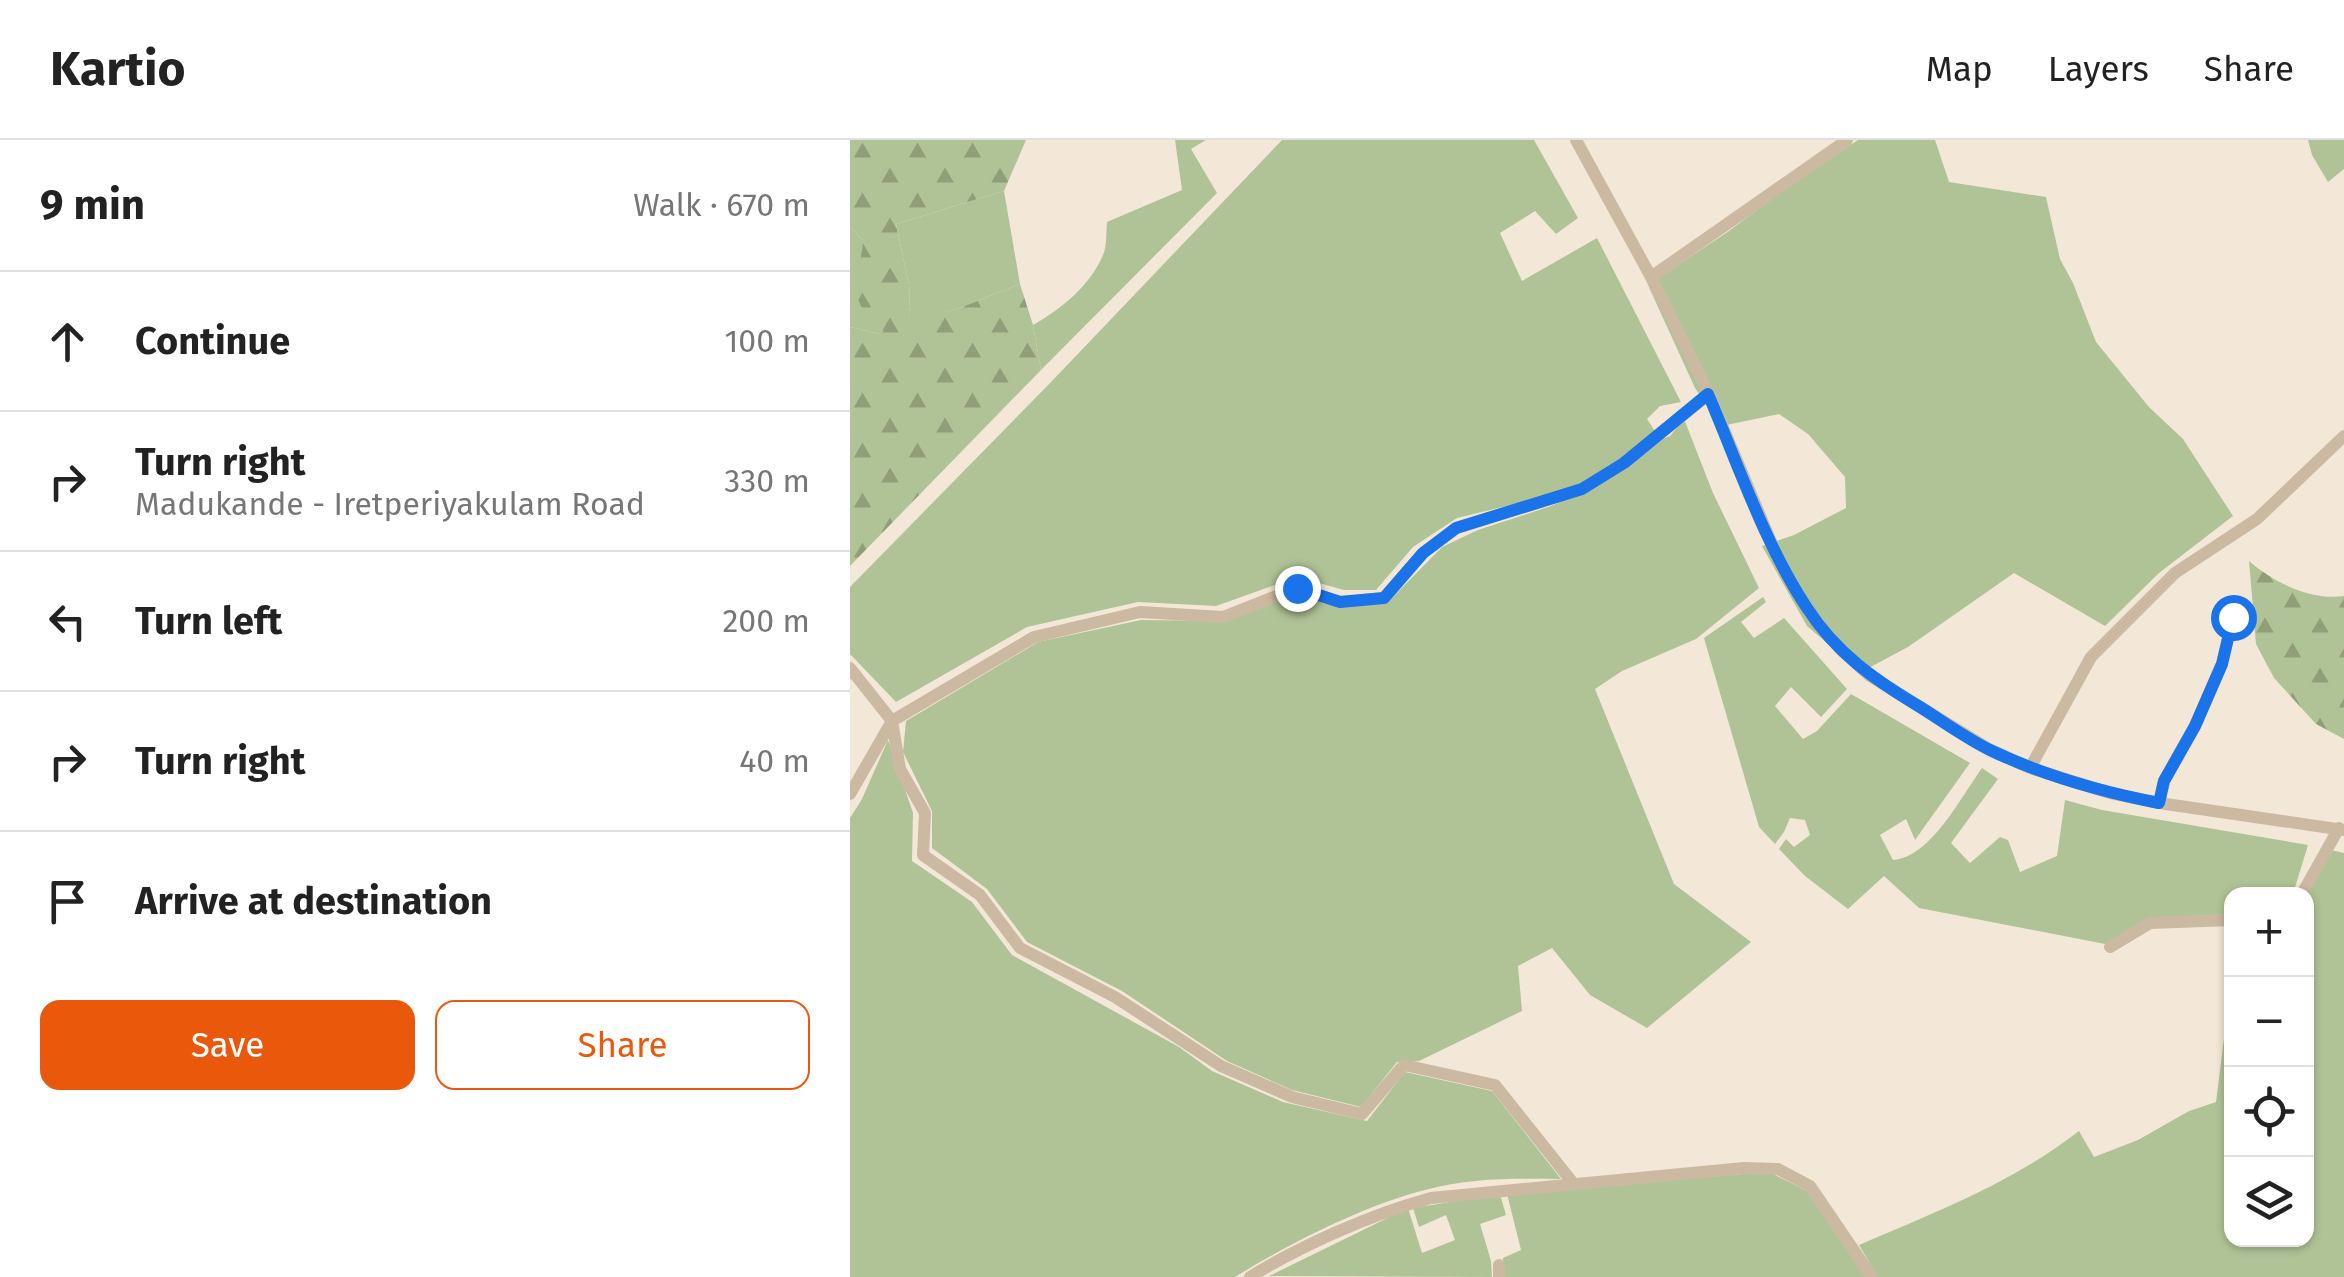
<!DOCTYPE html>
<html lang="en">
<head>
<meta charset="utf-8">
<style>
  body { margin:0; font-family:"Fira Sans",sans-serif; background:#f6f6f6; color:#222 }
  .controls { position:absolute; right:30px; bottom:30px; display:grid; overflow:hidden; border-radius:20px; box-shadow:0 2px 8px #0004 }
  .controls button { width:90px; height:90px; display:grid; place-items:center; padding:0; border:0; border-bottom:2px solid #e0e0e0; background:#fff; color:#222; font:50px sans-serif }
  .stop { position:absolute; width:30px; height:30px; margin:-22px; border:8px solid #1a73e8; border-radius:50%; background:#fff }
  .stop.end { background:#1a73e8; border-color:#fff; box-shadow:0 2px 10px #0008 }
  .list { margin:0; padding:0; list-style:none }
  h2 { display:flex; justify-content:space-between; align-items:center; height:130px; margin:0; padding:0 40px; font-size:42px }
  h2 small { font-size:32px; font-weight:400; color:#767676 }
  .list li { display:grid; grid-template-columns:65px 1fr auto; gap:30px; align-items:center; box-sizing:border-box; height:140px; padding:0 40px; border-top:2px solid #e0e0e0 }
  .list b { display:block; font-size:38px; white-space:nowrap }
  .list p { margin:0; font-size:32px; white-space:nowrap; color:#767676 }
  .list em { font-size:32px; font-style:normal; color:#767676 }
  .actions { display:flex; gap:20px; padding:30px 40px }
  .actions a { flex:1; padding:22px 0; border:2px solid #ea580c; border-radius:20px; text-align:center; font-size:35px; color:#ea580c }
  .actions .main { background:#ea580c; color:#fff }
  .icon { flex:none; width:55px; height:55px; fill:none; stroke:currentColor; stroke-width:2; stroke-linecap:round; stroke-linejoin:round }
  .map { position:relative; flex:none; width:1494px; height:1137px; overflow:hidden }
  header { display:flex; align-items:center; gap:60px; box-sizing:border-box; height:140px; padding:0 50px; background:#fff; border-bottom:2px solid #e0e0e0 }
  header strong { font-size:48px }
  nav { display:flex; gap:55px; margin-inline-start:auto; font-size:35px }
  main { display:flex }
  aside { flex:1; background:#fff }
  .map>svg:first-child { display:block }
  .green { fill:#b0c396 }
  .forest { fill:url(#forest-firs) }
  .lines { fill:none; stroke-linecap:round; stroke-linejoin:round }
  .minor { stroke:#ccb9a2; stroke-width:12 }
  .route { stroke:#1a73e8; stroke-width:12 }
</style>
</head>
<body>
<header>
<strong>Kartio</strong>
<nav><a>Map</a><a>Layers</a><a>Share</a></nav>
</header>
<main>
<aside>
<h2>9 min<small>Walk · 670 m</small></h2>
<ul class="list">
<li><svg class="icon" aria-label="ahead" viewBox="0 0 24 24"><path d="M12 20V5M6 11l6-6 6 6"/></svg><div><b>Continue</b></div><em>100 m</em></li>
<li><svg class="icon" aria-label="right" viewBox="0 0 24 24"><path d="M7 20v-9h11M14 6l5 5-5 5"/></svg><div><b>Turn right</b><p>Madukande - Iretperiyakulam Road</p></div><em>330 m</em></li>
<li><svg class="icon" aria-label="left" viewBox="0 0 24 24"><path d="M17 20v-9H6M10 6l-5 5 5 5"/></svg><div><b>Turn left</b></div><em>200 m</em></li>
<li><svg class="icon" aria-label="right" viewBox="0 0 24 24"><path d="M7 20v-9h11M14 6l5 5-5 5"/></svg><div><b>Turn right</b></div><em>40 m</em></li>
<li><svg class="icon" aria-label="arrive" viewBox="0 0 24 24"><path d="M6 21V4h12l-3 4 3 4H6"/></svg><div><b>Arrive at destination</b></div></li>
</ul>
<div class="actions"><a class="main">Save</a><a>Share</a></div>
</aside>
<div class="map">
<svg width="1494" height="1137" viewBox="0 0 1494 1137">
  <defs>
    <pattern id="forest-firs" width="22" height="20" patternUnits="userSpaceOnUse" patternTransform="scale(2.5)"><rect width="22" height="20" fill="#b0c396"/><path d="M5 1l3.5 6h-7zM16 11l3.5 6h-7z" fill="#909f7a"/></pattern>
  </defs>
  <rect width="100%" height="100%" fill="#f3e8d7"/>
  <path class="green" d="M 325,0 L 356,0 L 341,9 L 367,53 L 191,230 L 183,185 C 211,169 240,146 253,115 C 257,106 256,93 257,82 L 332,50 Z
    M 432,0 L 684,0 L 728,78 L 706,94 L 685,71 L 650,93 L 672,141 L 747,98 L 831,262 L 810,266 L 797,279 L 805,291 L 774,321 L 731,348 L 607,378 L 563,407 L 526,450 L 494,450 L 447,437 L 366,466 L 288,462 L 177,487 L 46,562 L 0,514 L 0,447 L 202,241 Z
    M 1008,0 L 1085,0 L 1099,42 L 1196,57 L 1210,119 L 1223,143 L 1246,202 L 1299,267 L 1333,299 L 1383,376 L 1309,433 L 1255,486 L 1164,433 L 1058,507 L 1011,532 L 957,486 L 912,406 L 944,395 L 996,368 L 995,337 L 958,294 L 929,274 L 872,286 L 845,248 L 798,145 L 879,91 L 948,39 Z
    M 1458,0 L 1494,0 L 1494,29 L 1478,42 L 1462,15 Z
    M 154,51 L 170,144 L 107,169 L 60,179 L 59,145 L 46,84 Z
    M 0,87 L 13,100 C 12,149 0,152 35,191 L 29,194 L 0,187 Z
    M 834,279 L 863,353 L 909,448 L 846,499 L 772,531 L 745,549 L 824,744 L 901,802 L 797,888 L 740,855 L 702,808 L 668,826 L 672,871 L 569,921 L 547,922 L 511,967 L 442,950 L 377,921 L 272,851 L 177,802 L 137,749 L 82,708 L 82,671 L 53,612 L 56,581 L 188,502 L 291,480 L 376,481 L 448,454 L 538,462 L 592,407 L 628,390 L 701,366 L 734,352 L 800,304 L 820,296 Z
    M 913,457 L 916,462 L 891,482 L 904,498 L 934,478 L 997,549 L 971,577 L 941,547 L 925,566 L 953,599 L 967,591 L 1001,554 L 1120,623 L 1065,700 L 1056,679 L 1030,695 L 1043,720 C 1081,717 1111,657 1132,628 L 1148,639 L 1101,703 L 1120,723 L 1150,697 L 1158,700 L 1170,732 L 1207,716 L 1215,660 L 1252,670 L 1458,705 L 1443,754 L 1382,754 L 1381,774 L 1300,779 L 1255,804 L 1069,768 L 1034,736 L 998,769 L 955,736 L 929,709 L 936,699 L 944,707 L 960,695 L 955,680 L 940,678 L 934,692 L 925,704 L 909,687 L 854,498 Z
    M 38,600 L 63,673 L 62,721 L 122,762 L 162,815 L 329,907 L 362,931 L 433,962 L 517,981 L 555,932 L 642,951 L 711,1039 C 683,1039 654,1038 626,1041 C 548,1047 452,1096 385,1137 L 0,1137 L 0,678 L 12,659 Z
    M 1472,708 L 1494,713 L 1494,1137 L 1028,1137 L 1009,1105 C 1084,1073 1164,1042 1229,991 L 1244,1017 L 1288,1000 L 1339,971 L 1366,962 L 1381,843 L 1382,1100 L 1456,1100 L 1456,754 Z
    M 893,1034 L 923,1034 L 957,1051 L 1017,1137 L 654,1137 L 653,1118 L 671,1110 L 657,1054 Z
    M 650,1054 L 656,1075 L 630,1084 L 641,1121 L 642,1137 L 419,1136 L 558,1068 L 572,1113 L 605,1100 L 596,1075 L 569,1087 L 563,1068 Z"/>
  <path class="forest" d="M 0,0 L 176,0 L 154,51 L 46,84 L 59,145 L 60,178 L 107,169 L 170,144 L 183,185 L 191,230 L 0,426 L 0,187 L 29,194 L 34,191 C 27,184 16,176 11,166 C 1,149 12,121 13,100 L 0,87 Z
    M 1399,421 C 1423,442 1461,461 1494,456 L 1494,599 L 1466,584 L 1424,538 L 1406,504 Z"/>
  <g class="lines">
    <path class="minor" d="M 726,0 L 801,137 L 859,254 L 932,428 L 959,472 L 989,508 L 1020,536 L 1139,609 L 1180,628 L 1260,653 L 1309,663 L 1494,690
      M 801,137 L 997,0
      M 0,528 L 42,581 L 184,497 L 290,472 L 373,477 L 447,448 L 490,462 L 534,458 L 573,413 L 607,388 L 732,349 L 774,323 L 859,254
      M 42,581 L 50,629 L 75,673 L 73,715 L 130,755 L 170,808 L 265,857 L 371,926 L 442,957 L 512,974 L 554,925 L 645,945 L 723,1043
      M 1180,628 L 1241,517 L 1325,433 L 1407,379 L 1494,296
      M 0,654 L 42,581
      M 1309,663 L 1314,641 L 1345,586 L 1372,524 L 1383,477
      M 1452,754 L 1489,688
      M 1260,807 L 1300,783 L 1382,780
      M 649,1125 L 649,1137
      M 400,1137 C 452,1105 522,1074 581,1058 L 894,1028 L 928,1029 L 960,1046 L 1022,1137"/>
  </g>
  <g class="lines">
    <path class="route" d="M 447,448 L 490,462 L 534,458 L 573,413 L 606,388 L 732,349 L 774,323 L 858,254 C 888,324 915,405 957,468 C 987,514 1025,540 1070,567 C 1094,582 1117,599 1142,611 C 1195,636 1252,652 1309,663 L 1314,641 L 1345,586 L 1372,524 L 1383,477"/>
  </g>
</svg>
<div class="controls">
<button>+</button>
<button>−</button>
<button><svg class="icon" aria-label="locate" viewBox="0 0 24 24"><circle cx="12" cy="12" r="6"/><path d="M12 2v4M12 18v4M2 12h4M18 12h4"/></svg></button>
<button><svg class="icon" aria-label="layers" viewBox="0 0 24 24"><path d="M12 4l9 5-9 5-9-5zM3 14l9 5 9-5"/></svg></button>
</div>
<div class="stop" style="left:1383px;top:477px"></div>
<div class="stop end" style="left:447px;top:448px"></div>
</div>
</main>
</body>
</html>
